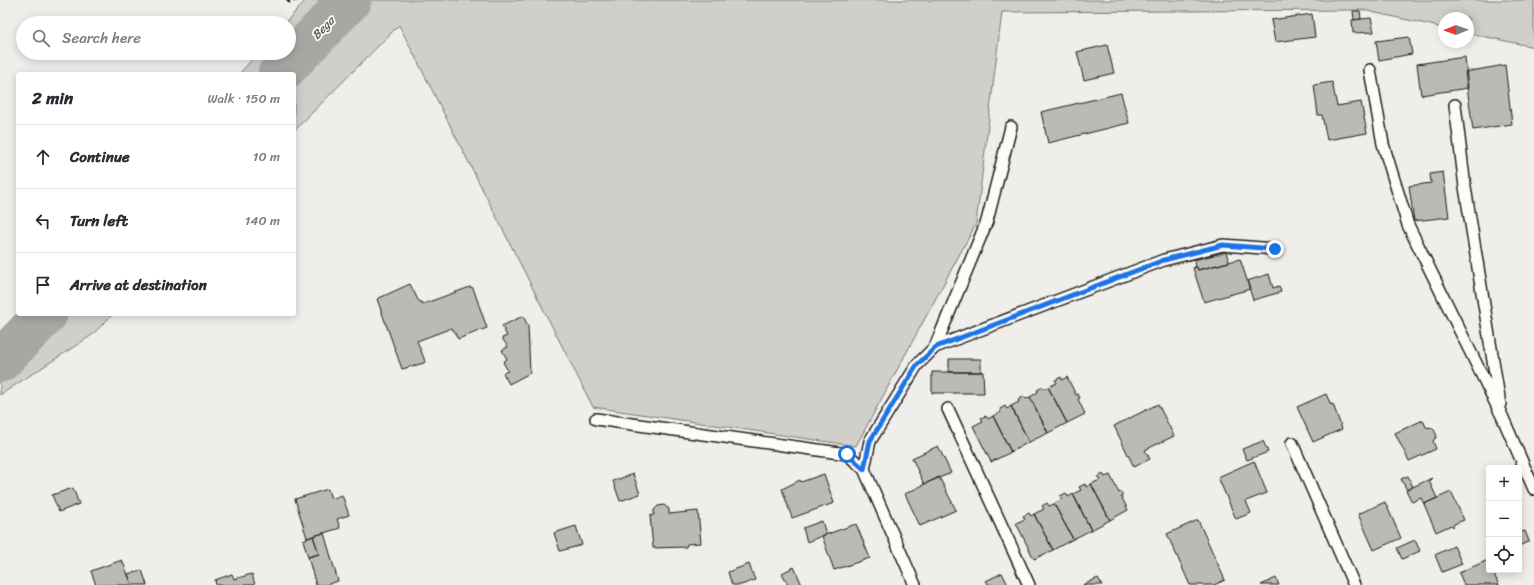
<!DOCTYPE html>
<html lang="en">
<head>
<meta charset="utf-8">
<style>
  body { margin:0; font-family:Sriracha,sans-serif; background:#f2f2f3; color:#2b2b33 }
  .controls { position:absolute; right:12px; bottom:12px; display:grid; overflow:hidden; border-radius:4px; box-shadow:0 2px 10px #0003 }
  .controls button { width:36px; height:36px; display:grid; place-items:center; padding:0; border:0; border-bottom:1px solid #e1e1e2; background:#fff; color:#2b2b33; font:20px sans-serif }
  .compass { position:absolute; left:1438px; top:12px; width:36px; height:36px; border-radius:50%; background:#fff; box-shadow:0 2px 10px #0003; rotate:269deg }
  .stop { position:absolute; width:12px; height:12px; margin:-9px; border:3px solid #1a73e8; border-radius:50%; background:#fff }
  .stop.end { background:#1a73e8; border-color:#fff; box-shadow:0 1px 4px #0008 }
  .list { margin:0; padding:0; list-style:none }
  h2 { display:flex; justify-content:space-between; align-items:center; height:52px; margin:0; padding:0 16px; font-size:17px }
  h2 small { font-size:13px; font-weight:400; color:#7c7c81 }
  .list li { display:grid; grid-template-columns:26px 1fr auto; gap:12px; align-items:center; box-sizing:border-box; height:64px; padding:0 16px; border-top:1px solid #e1e1e2 }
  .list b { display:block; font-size:15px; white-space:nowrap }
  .list em { font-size:13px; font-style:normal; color:#7c7c81 }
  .icon { flex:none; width:22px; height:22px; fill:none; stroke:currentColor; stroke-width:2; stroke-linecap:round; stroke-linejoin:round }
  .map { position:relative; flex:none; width:1534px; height:585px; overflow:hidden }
  .search { position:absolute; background:#fff; box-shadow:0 2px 10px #0003; left:16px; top:16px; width:280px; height:44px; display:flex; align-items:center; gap:10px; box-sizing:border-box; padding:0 14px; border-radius:22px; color:#7c7c81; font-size:15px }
  .panel { position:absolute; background:#fff; box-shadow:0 2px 10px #0003; left:16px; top:72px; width:280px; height:244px; border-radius:4px }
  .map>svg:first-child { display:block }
  .green { fill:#d0cfcc; stroke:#767674 }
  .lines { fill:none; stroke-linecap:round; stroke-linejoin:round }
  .river { stroke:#a8a7a3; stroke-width:43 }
  .building { fill:#bbbab6; stroke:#1c1c1c }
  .service-casing { stroke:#1c1c1c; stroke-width:14 }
  .path { stroke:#1c1c1c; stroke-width:2.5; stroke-dasharray:4 3; stroke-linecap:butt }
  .service { stroke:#fdfcf7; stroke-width:11 }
  .route { stroke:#1a73e8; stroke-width:5 }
  .labels { text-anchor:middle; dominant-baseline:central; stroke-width:3.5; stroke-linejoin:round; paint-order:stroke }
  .water-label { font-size:12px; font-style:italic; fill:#5b5b59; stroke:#fdfcf7 }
</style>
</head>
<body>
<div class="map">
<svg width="1534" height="585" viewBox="0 0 1534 585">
  <rect width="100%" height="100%" fill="#f0eeea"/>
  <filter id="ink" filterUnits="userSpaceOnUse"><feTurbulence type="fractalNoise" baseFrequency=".025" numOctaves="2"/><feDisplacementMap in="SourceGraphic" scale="8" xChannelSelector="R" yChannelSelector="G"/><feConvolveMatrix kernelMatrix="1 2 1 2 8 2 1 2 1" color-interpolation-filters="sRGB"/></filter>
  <g filter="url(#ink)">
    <path class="green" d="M 306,0 L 1534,0 L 1534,47 L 1468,33 L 1468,18 L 1444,18 L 1444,28 L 1363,10 L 1002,12 L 976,224 L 856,446 L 593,407 L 399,25 L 294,131 L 294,74 L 239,74 L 258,53 L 289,53 L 289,23 L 285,23 Z
      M 21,314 L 113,314 L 92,335 L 0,395 L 0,338 Z"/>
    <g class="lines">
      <path class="river" d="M 279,74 L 350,0
        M 0,361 L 46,314"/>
    </g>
    <path class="building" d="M 1353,11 L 1360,11 L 1361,19 L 1354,20 Z
      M 1312,14 L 1315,37 L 1275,42 L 1271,20 Z
      M 1371,18 L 1374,32 L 1353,33 L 1352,20 Z
      M 1409,37 L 1412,54 L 1379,60 L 1376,41 Z
      M 1107,45 L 1114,73 L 1084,80 L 1077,52 Z
      M 1465,57 L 1468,88 L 1421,95 L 1417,64 Z
      M 1505,65 L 1512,124 L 1473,130 L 1465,72 Z
      M 1332,82 L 1337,106 L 1361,102 L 1367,133 L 1327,140 L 1322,115 L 1318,115 L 1314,85 Z
      M 1121,93 L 1129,123 L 1048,143 L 1041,112 Z
      M 1443,172 L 1449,217 L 1414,221 L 1409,186 L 1431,183 L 1430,174 Z
      M 1226,252 L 1229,262 L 1198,270 L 1197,267 L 1195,267 L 1194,260 Z
      M 1240,259 L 1250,289 L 1204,302 L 1193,268 L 1197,267 L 1198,270 Z
      M 1269,274 L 1273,288 L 1279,286 L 1281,292 L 1253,300 L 1247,281 Z
      M 410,284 L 418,300 L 423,304 L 470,287 L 473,288 L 487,328 L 458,339 L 452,328 L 417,341 L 425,361 L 424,363 L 402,369 L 377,299 Z
      M 523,316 L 528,326 L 530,373 L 509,384 L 503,373 L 508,371 L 503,362 L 507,359 L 502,350 L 508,347 L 502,338 L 507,336 L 502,326 Z
      M 949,359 L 981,359 L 981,372 L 949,372 Z
      M 932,372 L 983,372 L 984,393 L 932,393 Z
      M 1061,377 L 1062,380 L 1067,377 L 1076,395 L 1078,394 L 1080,398 L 1078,399 L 1085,414 L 1067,423 L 1048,387 L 1057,383 L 1055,380 Z
      M 1043,387 L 1044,389 L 1048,387 L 1067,423 L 1048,433 L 1030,397 L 1038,392 L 1037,390 Z
      M 1326,394 L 1331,405 L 1333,404 L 1342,429 L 1313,442 L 1297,407 Z
      M 1024,396 L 1026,399 L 1030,397 L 1048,433 L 1029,442 L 1011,406 L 1019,402 L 1018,400 Z
      M 1158,404 L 1174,436 L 1145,450 L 1150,459 L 1134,467 L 1114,426 Z
      M 1005,406 L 1007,409 L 1011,406 L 1029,442 L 1011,452 L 993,416 L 1001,412 L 1000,409 Z
      M 986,416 L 988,419 L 993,416 L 1011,452 L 991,462 L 973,426 L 983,421 L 981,418 Z
      M 1423,420 L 1426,427 L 1433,428 L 1437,436 L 1433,441 L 1436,449 L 1409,461 L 1395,433 Z
      M 1263,441 L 1268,452 L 1247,460 L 1242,449 Z
      M 938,446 L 951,473 L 924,484 L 912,458 Z
      M 1254,461 L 1267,493 L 1246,501 L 1251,513 L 1236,519 L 1218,477 Z
      M 633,474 L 640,494 L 620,501 L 613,481 Z
      M 824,474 L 834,503 L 792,518 L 782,489 L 800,480 L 801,482 Z
      M 1103,474 L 1105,477 L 1110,475 L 1119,493 L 1121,492 L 1123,495 L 1121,496 L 1128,510 L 1110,520 L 1091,484 L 1100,480 L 1098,477 Z
      M 1408,476 L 1413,487 L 1407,490 L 1401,479 Z
      M 939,477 L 956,510 L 920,526 L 905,494 Z
      M 1432,478 L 1429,481 L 1437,498 L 1424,504 L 1421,498 L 1412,502 L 1406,490 Z
      M 1085,484 L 1086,487 L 1091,484 L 1110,520 L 1091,530 L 1073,494 L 1081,490 L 1079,487 Z
      M 73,488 L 79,504 L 59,512 L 52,495 Z
      M 328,489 L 331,499 L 342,495 L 349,515 L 337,519 L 340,528 L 307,538 L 295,499 Z
      M 1451,492 L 1464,520 L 1454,524 L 1453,527 L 1451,525 L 1436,532 L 1424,504 Z
      M 1066,493 L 1068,497 L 1073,494 L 1091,530 L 1073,539 L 1054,504 L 1062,499 L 1060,496 Z
      M 1385,502 L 1401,538 L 1374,550 L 1358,514 Z
      M 1047,503 L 1049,506 L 1054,504 L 1073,539 L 1053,550 L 1034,514 L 1044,509 L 1042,506 Z
      M 664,505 L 669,509 L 669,514 L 698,511 L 701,543 L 687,544 L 686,547 L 653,548 L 650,516 L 654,515 L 654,510 L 658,506 Z
      M 1029,513 L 1031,516 L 1034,514 L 1053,550 L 1034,559 L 1016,523 L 1025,519 L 1023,516 Z
      M 1198,520 L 1225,580 L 1214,585 L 1190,585 L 1167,534 Z
      M 822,521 L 826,534 L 807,542 L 803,528 Z
      M 856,524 L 870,558 L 834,570 L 822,536 Z
      M 576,526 L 582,545 L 560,551 L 554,533 Z
      M 1525,531 L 1529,541 L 1519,546 L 1519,533 Z
      M 324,533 L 338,581 L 326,585 L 316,585 L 308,557 L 319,554 L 313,536 Z
      M 313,536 L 319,554 L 308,557 L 303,540 Z
      M 1415,540 L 1420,551 L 1402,559 L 1397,548 Z
      M 1454,546 L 1462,564 L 1442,572 L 1435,555 Z
      M 122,560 L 132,585 L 96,585 L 91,571 Z
      M 1488,560 L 1489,570 L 1492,570 L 1499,585 L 1464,585 L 1459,573 Z
      M 749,564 L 755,580 L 741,585 L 732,585 L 728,572 Z
      M 794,567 L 802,585 L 788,585 L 782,573 Z
      M 142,570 L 147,585 L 132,585 L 128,574 Z
      M 1002,573 L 1008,585 L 989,585 L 986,581 Z
      M 232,574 L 234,579 L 252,574 L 255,585 L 216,585 L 215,580 Z
      M 1098,578 L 1102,585 L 1083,585 Z
      M 1276,578 L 1279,585 L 1261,585 Z"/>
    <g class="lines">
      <defs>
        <path id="service" d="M 1370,70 L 1383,144 L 1408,225 L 1502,416 L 1534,489
          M 1455,105 L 1465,187 L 1500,404
          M 935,347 L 987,221 L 1011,127
          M 948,409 L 1029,585
          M 596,419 L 847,454 L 864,469
          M 1292,443 L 1354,585
          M 915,585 L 864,469 L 870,441 L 917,365 L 935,347 L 1164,260 L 1223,245 L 1275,249"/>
      </defs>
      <use href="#service" class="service-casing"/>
      <path class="path" d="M 287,0 L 289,2 L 298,0"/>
      <use href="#service" class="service"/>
    </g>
  </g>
  <g class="lines" filter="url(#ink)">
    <path class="route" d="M 847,454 L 864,469 L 870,441 L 917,365 L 936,347 L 1164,260 L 1223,245 L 1275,249"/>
  </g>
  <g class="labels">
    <g class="water-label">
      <text transform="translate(323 28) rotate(-46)">Bega</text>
    </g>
  </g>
</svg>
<div class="controls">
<button>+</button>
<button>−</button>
<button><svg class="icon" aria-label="locate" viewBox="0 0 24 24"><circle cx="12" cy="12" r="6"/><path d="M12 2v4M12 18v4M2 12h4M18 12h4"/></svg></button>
</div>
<svg class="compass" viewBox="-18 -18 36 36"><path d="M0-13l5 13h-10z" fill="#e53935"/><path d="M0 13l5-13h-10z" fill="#7c7c81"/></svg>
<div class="stop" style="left:847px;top:454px"></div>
<div class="stop end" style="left:1275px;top:249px"></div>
<div class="search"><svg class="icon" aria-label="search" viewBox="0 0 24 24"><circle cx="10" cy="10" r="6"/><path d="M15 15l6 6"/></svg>Search here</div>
<section class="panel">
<h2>2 min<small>Walk · 150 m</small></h2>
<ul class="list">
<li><svg class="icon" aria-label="ahead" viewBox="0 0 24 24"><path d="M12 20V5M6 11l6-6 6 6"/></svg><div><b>Continue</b></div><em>10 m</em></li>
<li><svg class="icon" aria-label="left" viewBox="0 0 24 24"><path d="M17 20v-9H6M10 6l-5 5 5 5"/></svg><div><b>Turn left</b></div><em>140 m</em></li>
<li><svg class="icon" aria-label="arrive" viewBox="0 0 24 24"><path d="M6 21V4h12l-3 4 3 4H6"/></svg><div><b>Arrive at destination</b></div></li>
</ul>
</section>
</div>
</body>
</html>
